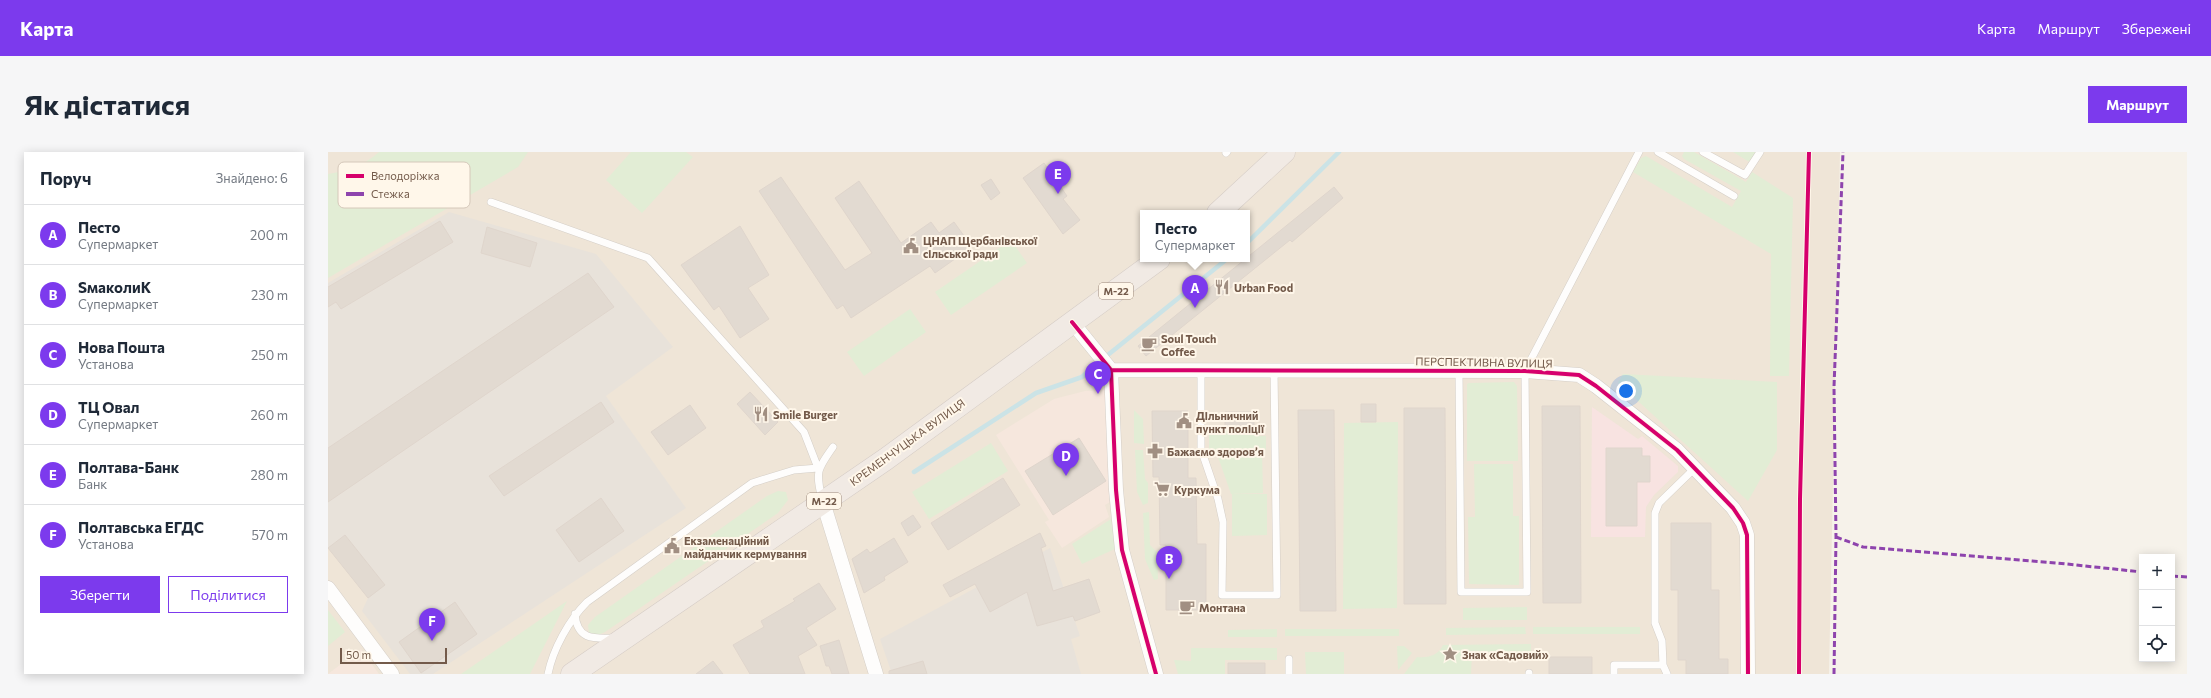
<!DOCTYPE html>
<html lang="uk">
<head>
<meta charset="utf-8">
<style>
  body { margin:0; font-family:Commissioner,sans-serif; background:#f6f6f7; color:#1f2937 }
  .controls { position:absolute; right:12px; bottom:12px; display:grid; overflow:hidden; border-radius:0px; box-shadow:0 2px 10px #0003 }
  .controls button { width:36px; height:36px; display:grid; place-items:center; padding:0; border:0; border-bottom:1px solid #e0e1e3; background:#fff; color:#1f2937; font:20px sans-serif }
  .scale { position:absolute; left:12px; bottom:10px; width:107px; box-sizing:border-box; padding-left:4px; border:2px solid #735a4a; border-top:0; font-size:11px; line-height:14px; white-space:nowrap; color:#735a4a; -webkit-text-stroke:3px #fff7ea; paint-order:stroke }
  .you { position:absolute; left:1298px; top:239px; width:14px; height:14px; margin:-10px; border:3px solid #fff; border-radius:50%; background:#1a73e8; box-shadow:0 0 0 6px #1a73e833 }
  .badge { display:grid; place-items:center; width:26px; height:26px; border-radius:50%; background:#7c3aed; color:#fff; font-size:13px; font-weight:700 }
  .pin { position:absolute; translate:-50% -33px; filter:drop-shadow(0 1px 2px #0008) }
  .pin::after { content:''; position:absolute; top:21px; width:14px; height:12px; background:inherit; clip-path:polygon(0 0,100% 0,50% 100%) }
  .popup { position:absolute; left:812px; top:58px; width:110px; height:52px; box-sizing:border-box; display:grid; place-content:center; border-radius:0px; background:#fff; filter:drop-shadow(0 1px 3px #0005); font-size:13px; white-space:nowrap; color:#747a83 }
  .popup b { font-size:15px; color:#1f2937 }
  .popup::after { content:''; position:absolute; left:50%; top:100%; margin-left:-8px; border:8px solid transparent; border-top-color:#fff }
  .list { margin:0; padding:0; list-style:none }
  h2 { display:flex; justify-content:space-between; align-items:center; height:52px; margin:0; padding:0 16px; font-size:17px }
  h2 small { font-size:13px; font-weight:400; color:#747a83 }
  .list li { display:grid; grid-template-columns:26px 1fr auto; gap:12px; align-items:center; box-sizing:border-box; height:60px; padding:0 16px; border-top:1px solid #e0e1e3 }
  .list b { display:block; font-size:15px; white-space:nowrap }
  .list p { margin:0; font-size:13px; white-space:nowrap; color:#747a83 }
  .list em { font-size:13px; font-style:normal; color:#747a83 }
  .actions { display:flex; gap:8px; padding:12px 16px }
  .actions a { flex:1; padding:9px 0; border:1px solid #7c3aed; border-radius:0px; text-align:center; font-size:14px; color:#7c3aed }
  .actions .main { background:#7c3aed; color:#fff }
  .icon { flex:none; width:22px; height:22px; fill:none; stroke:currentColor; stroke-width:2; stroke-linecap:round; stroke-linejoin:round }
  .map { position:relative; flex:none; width:1859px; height:522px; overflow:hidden; border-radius:0px }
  header { display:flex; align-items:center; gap:24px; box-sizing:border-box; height:56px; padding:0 20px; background:#7c3aed; color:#fff }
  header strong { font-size:19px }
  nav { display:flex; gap:22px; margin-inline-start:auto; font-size:14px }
  .intro { display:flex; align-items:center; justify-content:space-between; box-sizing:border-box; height:96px; padding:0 24px }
  h1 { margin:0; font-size:28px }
  .button { padding:10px 18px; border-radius:0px; background:#7c3aed; color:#fff; font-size:14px; font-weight:700 }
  main { display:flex; gap:24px; padding:0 24px }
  aside { flex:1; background:#fff; border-radius:0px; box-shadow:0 2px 10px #0003 }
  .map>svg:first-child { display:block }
  .residential { fill:#efe5d7; fill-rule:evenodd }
  .commercial { fill:#f6e7dd }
  .industrial { fill:#e8e2da }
  .medical { fill:#f8e3e1 }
  .green { fill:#e2edd5 }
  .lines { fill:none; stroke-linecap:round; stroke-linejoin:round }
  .stream { stroke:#cbe3e6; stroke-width:4.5 }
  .building { fill:#e2dad1; stroke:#dfd5cc }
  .service-casing { stroke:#d4cec7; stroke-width:8 }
  .minor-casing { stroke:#d4cec7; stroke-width:15 }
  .trunk-casing { stroke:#d5ccc6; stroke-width:23 }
  .service { stroke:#fefdfc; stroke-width:7 }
  .minor { stroke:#fefdfc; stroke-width:14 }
  .trunk { stroke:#f1eae4; stroke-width:22 }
  .quiet { stroke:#8e44ad; stroke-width:3; stroke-dasharray:6 3; stroke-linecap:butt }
  .cycleway-casing { stroke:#fff7ea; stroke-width:6 }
  .cycleway { stroke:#d6006c; stroke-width:4 }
  .labels { text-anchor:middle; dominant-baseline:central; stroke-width:4; stroke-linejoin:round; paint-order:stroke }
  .shield { fill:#fff7ea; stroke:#9d897a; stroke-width:1 }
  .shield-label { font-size:10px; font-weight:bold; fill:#735a4a }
  .poi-label { font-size:11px; font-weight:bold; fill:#735a4a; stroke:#fff7ea; text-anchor:start }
  .street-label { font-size:11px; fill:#735a4a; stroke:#fff7ea }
  .key { fill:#fff7ea; stroke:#d5c8ba; stroke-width:1 }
  .key-label { font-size:11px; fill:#735a4a }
</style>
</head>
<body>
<header>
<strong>Карта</strong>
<nav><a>Карта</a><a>Маршрут</a><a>Збережені</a></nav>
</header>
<div class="intro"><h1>Як дістатися</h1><a class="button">Маршрут</a></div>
<main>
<aside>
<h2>Поруч<small>Знайдено: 6</small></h2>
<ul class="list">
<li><span class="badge">A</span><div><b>Песто</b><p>Супермаркет</p></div><em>200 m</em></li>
<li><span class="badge">B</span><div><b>SмаколиК</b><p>Супермаркет</p></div><em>230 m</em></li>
<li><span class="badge">C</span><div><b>Нова Пошта</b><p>Установа</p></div><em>250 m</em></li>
<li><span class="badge">D</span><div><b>ТЦ Овал</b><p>Супермаркет</p></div><em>260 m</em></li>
<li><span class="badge">E</span><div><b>Полтава-Банк</b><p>Банк</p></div><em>280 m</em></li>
<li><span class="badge">F</span><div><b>Полтавська ЕГДС</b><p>Установа</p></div><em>570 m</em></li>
</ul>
<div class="actions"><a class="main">Зберегти</a><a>Поділитися</a></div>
</aside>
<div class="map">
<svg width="1859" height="522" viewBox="0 0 1859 522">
  <rect width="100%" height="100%" fill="#f6f2ea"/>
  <path class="residential" d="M 0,0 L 1512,0 L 1501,522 L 0,522 ZM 815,61 L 919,61 L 919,107 L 815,107 Z"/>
  <path class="commercial" d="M 777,238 L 782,350 L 777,353 L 781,365 L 734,396 L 717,370 L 721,368 L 668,283 L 726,247 L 757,239 Z
    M 33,497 L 51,522 L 0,522 Z"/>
  <path class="industrial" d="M 121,60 L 268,102 L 345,195 L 278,244 L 358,356 L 105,522 L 82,522 L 34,459 L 40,446 L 0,395 L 0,131 Z
    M 722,396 L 752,484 L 743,487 L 753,522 L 564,522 L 552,487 Z"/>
  <path class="medical" d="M 1264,255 L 1310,287 L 1314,284 L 1350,314 L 1350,320 L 1326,343 L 1318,355 L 1317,385 L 1263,385 Z"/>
  <path class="green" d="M 51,0 L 200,0 L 190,15 L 0,126 L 0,22 C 19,19 37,13 51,0 Z
    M 303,0 L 358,0 L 365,5 L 314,61 L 278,28 Z
    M 1356,0 L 1366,0 L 1418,30 L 1424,20 L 1465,46 L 1461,224 L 1442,224 L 1443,102 L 1305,20 L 1313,6 L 1318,4 L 1404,55 L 1413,39 L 1356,7 L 1354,4 Z
    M 1405,0 L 1429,0 L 1423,11 Z
    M 683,88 L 699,111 L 623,163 L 607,140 Z
    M 582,157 L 598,180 L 536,224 L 519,200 Z
    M 1295,222 L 1449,230 L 1449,298 L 1420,349 L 1290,231 Z
    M 1186,230 L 1189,234 L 1190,309 L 1139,309 L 1139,232 L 1141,231 Z
    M 806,258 L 815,267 L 816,292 L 806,291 Z
    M 1070,270 L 1069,456 L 1015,457 L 1016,271 Z
    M 881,276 L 928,276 L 928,284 L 938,284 L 938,297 L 934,300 L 935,341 L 903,342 L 889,302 L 881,300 Z
    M 663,291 L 680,319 L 601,367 L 584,340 Z
    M 807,298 L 815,298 L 817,327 L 820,331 L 820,351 L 815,353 L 809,340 Z
    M 1146,312 L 1185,312 L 1185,364 L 1191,364 L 1191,433 L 1141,432 L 1140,365 L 1147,365 Z
    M 450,339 L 458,340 L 460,348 L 450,361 L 277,480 L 268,484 L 261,481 L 260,473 L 267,465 L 439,344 Z
    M 904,342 L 939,342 L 939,383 L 904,384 Z
    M 821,360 L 822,393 L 829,400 L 830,427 L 826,428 L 817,407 L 815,361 Z
    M 783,367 L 789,396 L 754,412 L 744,392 Z
    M 239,449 L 202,522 L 133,522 Z
    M 1199,455 L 1199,468 L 1135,468 L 1135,456 Z
    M 0,458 L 17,480 L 0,494 Z
    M 1197,475 L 1198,482 L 1118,483 L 1118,476 Z
    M 1205,475 L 1312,475 L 1312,482 L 1205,482 Z
    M 949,477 L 949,485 L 900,485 L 900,478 Z
    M 957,477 L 1071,477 L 1071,484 L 957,484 Z
    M 1203,492 L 1203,500 L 1144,500 L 1143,522 L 1076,522 L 1089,505 C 1099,506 1110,504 1115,493 Z
    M 1069,494 L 1076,494 L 1084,501 L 1070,518 Z
    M 863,496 L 949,496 L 949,508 L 897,508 L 897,522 L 850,522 L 846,508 L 863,509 Z
    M 977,500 L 1016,500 L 1016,522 L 978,522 Z"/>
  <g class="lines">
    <path class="stream" d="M 919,91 L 1011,0
      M 781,202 L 899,107
      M 586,320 L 708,241 L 754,225 L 770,210"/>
  </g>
  <path class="building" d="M 716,11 L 739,44 L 735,47 L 752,68 L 735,82 L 695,26 Z
    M 453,25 L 517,118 L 544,101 L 507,46 L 531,29 L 573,91 L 603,70 L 611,81 L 626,70 L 644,95 L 607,121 L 602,114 L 523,166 L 515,153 L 509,157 L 431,39 Z
    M 663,27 L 672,41 L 663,48 L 653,33 Z
    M 1006,35 L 1015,46 L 964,90 L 962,88 L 818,204 L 810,194 Z
    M 112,69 L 125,90 L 13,157 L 8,150 L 0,155 L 0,135 Z
    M 412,74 L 441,123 L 420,136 L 441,167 L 412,186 L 391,154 L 386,158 L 353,113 Z
    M 159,75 L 209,91 L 202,115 L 153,101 Z
    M 260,121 L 286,155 L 0,350 L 0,296 Z
    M 422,240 L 450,270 L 437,283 L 409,252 Z
    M 273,250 L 286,270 L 176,344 L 161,324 Z
    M 1033,252 L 1048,252 L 1048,270 L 1033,270 Z
    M 362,253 L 378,276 L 340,303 L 323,280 Z
    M 1214,254 L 1252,254 L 1253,451 L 1215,451 Z
    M 1076,256 L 1117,256 L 1118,452 L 1076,452 Z
    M 970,258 L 1006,258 L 1008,459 L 972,459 Z
    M 824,259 L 860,259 L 860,326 L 868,326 L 869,392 L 878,392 L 878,458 L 838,458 L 838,393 L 832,393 L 831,325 L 825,325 Z
    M 897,260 L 926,260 L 926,274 L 897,274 Z
    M 751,286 L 778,329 L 725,363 L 697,319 Z
    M 1278,296 L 1314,296 L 1314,304 L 1322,304 L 1322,330 L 1309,330 L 1309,374 L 1278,374 Z
    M 675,326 L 692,353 L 620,398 L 603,371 Z
    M 273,346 L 296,379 L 251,410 L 228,378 Z
    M 585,363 L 593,375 L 580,384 L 573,371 Z
    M 1343,371 L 1383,371 L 1383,438 L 1391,438 L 1391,507 L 1400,507 L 1400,522 L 1358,522 L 1358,508 L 1350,508 L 1350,438 L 1343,438 Z
    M 712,381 L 718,394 L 713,396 L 725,439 L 761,427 L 772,460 L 747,469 L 745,464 L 709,474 L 699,440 L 662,460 L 647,432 L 622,445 L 615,433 Z
    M 17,383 L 57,433 L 40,446 L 0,396 Z
    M 566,386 L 580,410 L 556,425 L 557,428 L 536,441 L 524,407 L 539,397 L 542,401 Z
    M 491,431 L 508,457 L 478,476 L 489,493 L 470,504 L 477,522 L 422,522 L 405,493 L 436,475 L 433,469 L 467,449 L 465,447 Z
    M 127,450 L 149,482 L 93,521 L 71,490 Z
    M 511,488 L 521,522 L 504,522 L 501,514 L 498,514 L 492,494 Z
    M 1221,505 L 1264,505 L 1264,522 L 1221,522 Z
    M 385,509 L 395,522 L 368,522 Z
    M 595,509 L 599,522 L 561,522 L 561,519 Z
    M 900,511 L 937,511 L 937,522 L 900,522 Z"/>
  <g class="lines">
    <defs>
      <path id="service" d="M 1330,0 L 1406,44
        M 1375,0 L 1417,23 L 1432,0
        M 898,1 L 899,0
        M 163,50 L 320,106 L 476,280 L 490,316 L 466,318 L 424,331 L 259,450 C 241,468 225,497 220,522
        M 873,218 L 873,297 L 890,347 L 895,370 L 894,443 L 949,443 L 946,218
        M 1131,219 L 1133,440 L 1199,440 L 1197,219 L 1311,0
        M 494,348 C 488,320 488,319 505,295
        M 247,462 C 249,487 264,487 285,486
        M 1201,521 L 1201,522
        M 961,522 L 961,507
        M 1286,522 L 1286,513 L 1335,513
        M 1339,522 L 1335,513 L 1334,489 L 1327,471 L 1327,361 L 1331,351 L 1367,316"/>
      <path id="minor" d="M 744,170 L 783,218 L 788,338 L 794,398 L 828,522
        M 783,218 L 1197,219 L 1251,223 L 1268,234 L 1349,298 L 1405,356 L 1415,371 L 1419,383 L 1420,522
        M 495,350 L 548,522
        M 0,436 L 64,522"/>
      <path id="trunk" d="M 890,61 L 956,0
        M 244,522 L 558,307 L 831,107"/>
    </defs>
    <use href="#service" class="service-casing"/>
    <use href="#minor" class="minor-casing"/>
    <use href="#trunk" class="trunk-casing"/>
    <use href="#service" class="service"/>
    <use href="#minor" class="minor"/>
    <use href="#trunk" class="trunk"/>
    <path class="quiet" d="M 1508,385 L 1535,395 L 1729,411 L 1814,420
      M 1844,424 L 1859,425
      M 1506,522 L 1508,385 L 1506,235 L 1515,0"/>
    <defs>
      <path id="cycleway" d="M 744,170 L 783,218 L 788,338 L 794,398 L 828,522
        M 783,218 L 1197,219 L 1251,223 L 1268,234 L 1349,298 L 1405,356 L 1415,371 L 1419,383 L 1420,522
        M 1471,522 L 1472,347 L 1481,0"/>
    </defs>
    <use href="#cycleway" class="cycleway-casing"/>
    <use href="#cycleway" class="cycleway"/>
  </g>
  <defs>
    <symbol id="civic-bare" viewBox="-9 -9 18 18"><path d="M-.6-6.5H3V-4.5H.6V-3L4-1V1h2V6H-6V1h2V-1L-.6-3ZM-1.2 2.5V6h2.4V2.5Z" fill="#a18f82" stroke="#fff7ea" stroke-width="2.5" paint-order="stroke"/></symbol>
    <symbol id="restaurant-bare" viewBox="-9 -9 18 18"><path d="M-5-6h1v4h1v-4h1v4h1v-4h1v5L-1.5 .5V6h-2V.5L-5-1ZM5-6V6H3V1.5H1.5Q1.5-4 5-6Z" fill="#a18f82" stroke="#fff7ea" stroke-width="2.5" paint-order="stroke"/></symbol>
    <symbol id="cafe-bare" viewBox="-9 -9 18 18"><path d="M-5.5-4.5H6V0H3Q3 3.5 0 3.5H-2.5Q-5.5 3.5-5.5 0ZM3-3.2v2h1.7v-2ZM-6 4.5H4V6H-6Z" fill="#a18f82" stroke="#fff7ea" stroke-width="2.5" paint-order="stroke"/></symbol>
    <symbol id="pharmacy-bare" viewBox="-9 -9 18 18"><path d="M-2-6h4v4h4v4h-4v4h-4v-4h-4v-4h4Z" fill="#a18f82" stroke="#fff7ea" stroke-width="2.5" paint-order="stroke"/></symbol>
    <symbol id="supermarket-bare" viewBox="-9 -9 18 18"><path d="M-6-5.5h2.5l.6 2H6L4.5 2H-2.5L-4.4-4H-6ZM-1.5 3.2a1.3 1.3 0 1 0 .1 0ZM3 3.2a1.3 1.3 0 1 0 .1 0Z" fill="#a18f82" stroke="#fff7ea" stroke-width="2.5" paint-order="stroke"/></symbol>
    <symbol id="sight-bare" viewBox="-9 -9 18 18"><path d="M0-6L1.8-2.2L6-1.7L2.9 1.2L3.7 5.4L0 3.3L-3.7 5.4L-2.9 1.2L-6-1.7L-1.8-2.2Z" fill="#a18f82" stroke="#fff7ea" stroke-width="2.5" paint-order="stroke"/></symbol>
  </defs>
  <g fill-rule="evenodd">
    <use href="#civic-bare" x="572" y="83" width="22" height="22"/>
    <use href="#restaurant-bare" x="883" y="124" width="22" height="22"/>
    <use href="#cafe-bare" x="810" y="181" width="22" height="22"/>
    <use href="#restaurant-bare" x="422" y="251" width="22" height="22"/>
    <use href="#civic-bare" x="845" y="258" width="22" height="22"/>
    <use href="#pharmacy-bare" x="816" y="288" width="22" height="22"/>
    <use href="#supermarket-bare" x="823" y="326" width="22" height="22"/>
    <use href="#civic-bare" x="333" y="383" width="22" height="22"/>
    <use href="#cafe-bare" x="848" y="444" width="22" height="22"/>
    <use href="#sight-bare" x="1111" y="491" width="22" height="22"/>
  </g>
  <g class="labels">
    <g class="shield">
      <rect x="771" y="131" width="34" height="16" rx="3"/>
      <rect x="479" y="341" width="34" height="16" rx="3"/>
    </g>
    <g class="shield-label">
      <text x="788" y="139">М-22</text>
      <text x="496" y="349">М-22</text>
    </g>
    <g class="poi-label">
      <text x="595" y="88">ЦНАП Щербанівської<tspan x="595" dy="13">сільської ради</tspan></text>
      <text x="906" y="135">Urban Food</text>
      <text x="833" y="186">Soul Touch<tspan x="833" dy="13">Coffee</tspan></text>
      <text x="445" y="262">Smile Burger</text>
      <text x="868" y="263">Дільничний<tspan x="868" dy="13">пункт поліції</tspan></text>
      <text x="839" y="299">Бажаємо здоровʼя</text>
      <text x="846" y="337">Куркума</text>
      <text x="356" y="388">Екзаменаційний<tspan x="356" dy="13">майданчик кермування</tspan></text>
      <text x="871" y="455">Монтана</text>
      <text x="1134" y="502">Знак «Садовий»</text>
    </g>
    <g class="street-label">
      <text transform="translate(1156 210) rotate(1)">ПЕРСПЕКТИВНА ВУЛИЦЯ</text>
      <text transform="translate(579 290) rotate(-36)">КРЕМЕНЧУЦЬКА ВУЛИЦЯ</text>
    </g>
  </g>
  <rect x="10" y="10" width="132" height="46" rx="6" class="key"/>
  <rect x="18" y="22" width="18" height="4" fill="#d6006c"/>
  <rect x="18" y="40" width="18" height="4" fill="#8e44ad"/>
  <g class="key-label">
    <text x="43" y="28">Велодоріжка</text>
    <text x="43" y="46">Стежка</text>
  </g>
</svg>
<div class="controls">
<button>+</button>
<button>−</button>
<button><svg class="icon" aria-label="locate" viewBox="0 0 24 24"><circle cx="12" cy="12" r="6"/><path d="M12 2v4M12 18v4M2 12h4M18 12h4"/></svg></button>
</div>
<div class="scale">50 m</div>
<div class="you"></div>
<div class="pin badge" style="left:867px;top:156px">A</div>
<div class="popup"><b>Песто</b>Супермаркет</div>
<div class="pin badge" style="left:841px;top:427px">B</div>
<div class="pin badge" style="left:770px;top:242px">C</div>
<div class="pin badge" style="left:738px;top:324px">D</div>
<div class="pin badge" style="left:730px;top:42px">E</div>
<div class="pin badge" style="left:104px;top:489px">F</div>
</div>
</main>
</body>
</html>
